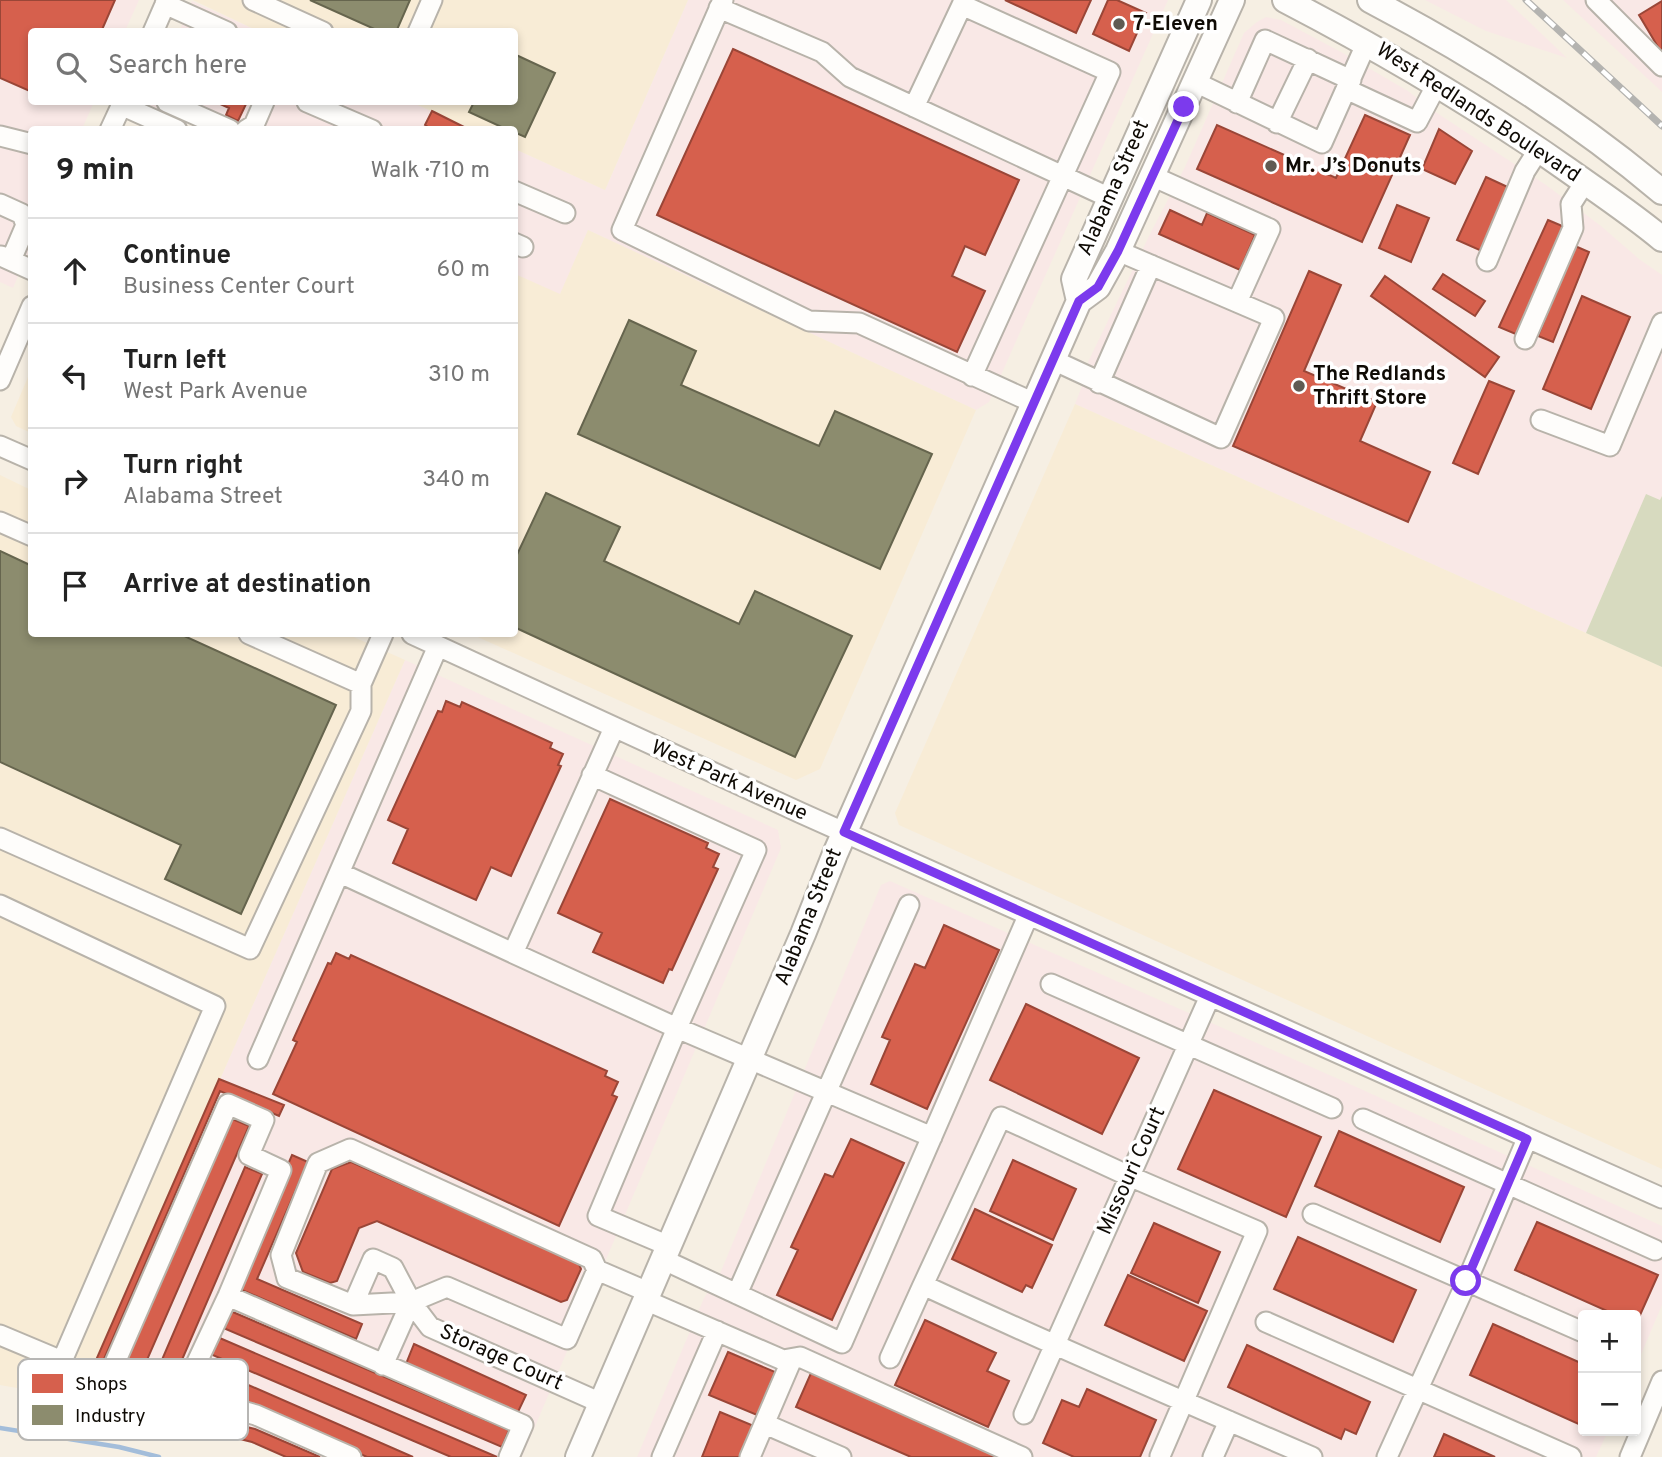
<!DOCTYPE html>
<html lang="en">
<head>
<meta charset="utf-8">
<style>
  body { margin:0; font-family:Overpass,sans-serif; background:#f2f2f2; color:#222 }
  .controls { position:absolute; right:21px; bottom:21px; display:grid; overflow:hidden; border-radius:7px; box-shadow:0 4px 10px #0003 }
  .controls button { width:63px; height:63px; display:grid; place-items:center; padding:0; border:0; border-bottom:2px solid #e0e0e0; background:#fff; color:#222; font:35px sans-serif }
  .stop { position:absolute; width:21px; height:21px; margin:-16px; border:5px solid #7c3aed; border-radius:50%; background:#fff }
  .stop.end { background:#7c3aed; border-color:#fff; box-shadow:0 2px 7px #0008 }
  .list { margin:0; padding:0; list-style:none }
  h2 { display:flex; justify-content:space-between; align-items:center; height:91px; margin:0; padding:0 28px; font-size:30px }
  h2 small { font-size:23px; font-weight:400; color:#767676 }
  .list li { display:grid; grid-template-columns:46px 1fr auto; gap:21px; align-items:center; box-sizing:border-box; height:105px; padding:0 28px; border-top:2px solid #e0e0e0 }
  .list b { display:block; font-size:26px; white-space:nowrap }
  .list p { margin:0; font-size:23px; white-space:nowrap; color:#767676 }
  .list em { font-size:23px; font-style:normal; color:#767676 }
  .icon { flex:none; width:38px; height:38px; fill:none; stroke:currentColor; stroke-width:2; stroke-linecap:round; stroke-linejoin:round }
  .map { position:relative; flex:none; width:1662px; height:1457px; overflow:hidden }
  .search { position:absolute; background:#fff; box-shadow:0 4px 10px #0003; left:28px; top:28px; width:490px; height:77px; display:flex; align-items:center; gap:18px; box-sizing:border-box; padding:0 24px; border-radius:7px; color:#767676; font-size:26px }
  .panel { position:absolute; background:#fff; box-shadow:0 4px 10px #0003; left:28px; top:126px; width:490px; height:511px; border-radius:7px }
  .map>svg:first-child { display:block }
  .commercial { fill:#f9e8e6 }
  .built { fill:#f8ecd6 }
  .green { fill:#d7dabf }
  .shops { fill:#d6604d; stroke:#9a4637; stroke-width:2 }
  .industry { fill:#8c8c6e; stroke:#66654e; stroke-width:2 }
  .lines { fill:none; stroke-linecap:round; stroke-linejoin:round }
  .stream { stroke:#a3bdda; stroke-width:4.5 }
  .minor-casing { stroke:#b8b3aa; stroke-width:23 }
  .major-casing { stroke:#b8b3aa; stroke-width:28 }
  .minor { stroke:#fefdfb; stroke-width:19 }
  .major { stroke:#fefdfb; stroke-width:24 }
  .rail-casing { stroke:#b4b3b0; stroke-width:7 }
  .rail { stroke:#fff; stroke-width:4.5; stroke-dasharray:13; stroke-linecap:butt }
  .route { stroke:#7c3aed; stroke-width:9 }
  .poi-dot { fill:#605b53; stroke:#fff; stroke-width:2.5 }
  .labels { text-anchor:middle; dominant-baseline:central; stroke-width:7; stroke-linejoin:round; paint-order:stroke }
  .poi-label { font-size:21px; font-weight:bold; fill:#0f0b05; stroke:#fff; text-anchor:start }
  .street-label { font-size:21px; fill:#0f0b05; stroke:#fff }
  .key { fill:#fff; stroke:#b7b6b4; stroke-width:2 }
  .key-label { font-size:19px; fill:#0f0b05 }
</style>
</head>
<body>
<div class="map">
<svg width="1662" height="1457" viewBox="0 0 1662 1457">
  <rect width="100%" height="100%" fill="#f6efe3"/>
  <path class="commercial" d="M 0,0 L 139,0 L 125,31 L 32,32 L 32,102 L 94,102 L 82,129 L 32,130 L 31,246 L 13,288 L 0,282 Z
    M 688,0 L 1168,0 L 989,402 L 976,410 L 588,230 L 560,295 L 515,274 L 515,149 L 605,190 Z
    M 1425,0 L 1506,0 L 1567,58 L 1486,31 Z
    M 1563,0 L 1662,0 L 1662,92 Z
    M 192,1 L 258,31 L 179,32 Z
    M 1266,17 L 1281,20 L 1341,52 L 1408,91 L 1431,109 L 1546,185 L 1601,226 L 1639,259 L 1662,275 L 1662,496 L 1660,500 L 1646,495 L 1586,633 L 1075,404 L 1090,366 L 1088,362 L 1151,232 L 1185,167 L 1244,33 L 1257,22 Z
    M 148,102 L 411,102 L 472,129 L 201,129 L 147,104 Z
    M 405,660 L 778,830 L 781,848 L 522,1457 L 284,1457 L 252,1443 L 79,1399 Z
    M 890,881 L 1352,1085 L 1662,1226 L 1662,1305 L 1636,1366 L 1636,1315 L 1583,1315 L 1583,1431 L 1608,1431 L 1596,1457 L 637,1457 L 704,1298 L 719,1276 L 881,885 Z"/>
  <path class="built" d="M 193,0 L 688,0 L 605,190 L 515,149 L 514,130 L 472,129 L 411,102 L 514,102 L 514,32 L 258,31 Z
    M 588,230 L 976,410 L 820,769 L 796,780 L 471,634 L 514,634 L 515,274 L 560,294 Z
    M 31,370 L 31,433 L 16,426 L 11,417 Z
    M 1075,404 L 1662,667 L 1662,1169 L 899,825 L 895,813 Z
    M 0,475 L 31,490 L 32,634 L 347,634 L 405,660 L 79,1399 L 0,1385 Z"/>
  <path class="green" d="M 1646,494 L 1660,500 L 1662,496 L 1662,667 L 1586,633 Z"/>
  <path class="shops" d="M 0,0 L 115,0 L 101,32 L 32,32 L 32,92 L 0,78 Z
    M 1005,0 L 1091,0 L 1076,33 Z
    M 1108,0 L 1117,0 L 1146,13 L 1129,51 L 1093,34 Z
    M 1662,1 L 1662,52 L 1661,52 L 1639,15 Z
    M 733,49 L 1019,180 L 985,255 L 965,246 L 952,276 L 985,291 L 957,352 L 657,215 Z
    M 216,102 L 247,102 L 238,121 L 226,115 L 229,108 Z
    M 432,111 L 470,130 L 433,130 L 425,125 Z
    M 1365,115 L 1410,135 L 1362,242 L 1197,169 L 1217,125 L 1336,178 Z
    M 1439,129 L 1472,151 L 1455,184 L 1422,169 Z
    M 1486,177 L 1512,189 L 1484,252 L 1457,240 Z
    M 1397,205 L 1429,218 L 1411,262 L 1379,248 Z
    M 1170,210 L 1202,225 L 1207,213 L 1255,235 L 1240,270 L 1159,234 Z
    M 1548,220 L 1567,228 L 1518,335 L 1499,327 Z
    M 1575,246 L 1589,252 L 1553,342 L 1538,336 Z
    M 1309,271 L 1341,285 L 1304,371 L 1377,402 L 1360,441 L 1430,472 L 1408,522 L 1233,446 Z
    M 1443,274 L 1485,301 L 1475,316 L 1433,289 Z
    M 1385,276 L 1499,357 L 1485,377 L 1371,296 Z
    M 1582,296 L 1630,317 L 1591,409 L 1543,389 Z
    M 1489,381 L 1514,391 L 1478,474 L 1453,463 Z
    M 446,701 L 460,707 L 462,702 L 552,743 L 550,748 L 563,754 L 558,765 L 561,766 L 511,876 L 491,867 L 476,900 L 393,863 L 408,829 L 388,820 L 438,711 L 442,712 Z
    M 610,799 L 708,843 L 706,848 L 719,854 L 713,867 L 718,869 L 672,970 L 669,969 L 663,983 L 593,952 L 602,933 L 558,913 Z
    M 944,925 L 999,950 L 927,1109 L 871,1084 L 890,1040 L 882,1037 L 915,964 L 925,968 Z
    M 336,953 L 349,959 L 351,955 L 607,1071 L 605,1076 L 618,1082 L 612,1095 L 617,1097 L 559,1226 L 273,1094 L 297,1042 L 293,1040 L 328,963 L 331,964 Z
    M 1026,1004 L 1139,1058 L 1102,1134 L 990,1080 Z
    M 219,1079 L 284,1105 L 279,1116 L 220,1091 L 91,1389 L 255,1429 L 320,1457 L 286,1457 L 252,1442 L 79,1399 Z
    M 1214,1090 L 1321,1137 L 1286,1217 L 1178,1169 Z
    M 230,1118 L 249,1126 L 140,1376 L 122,1367 Z
    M 1339,1131 L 1464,1187 L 1440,1242 L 1315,1186 Z
    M 851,1139 L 904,1163 L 832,1320 L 777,1295 L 798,1250 L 791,1247 L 825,1174 L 833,1177 Z
    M 292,1155 L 308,1162 L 257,1279 L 362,1324 L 356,1339 L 235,1287 Z
    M 1013,1160 L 1076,1189 L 1053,1240 L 990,1211 Z
    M 351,1162 L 578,1262 L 581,1269 L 567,1300 L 561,1302 L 377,1221 L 359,1228 L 337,1281 L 330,1283 L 303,1272 L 296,1253 L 332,1169 Z
    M 245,1167 L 262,1174 L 172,1383 L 155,1376 Z
    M 975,1209 L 1052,1245 L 1032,1288 L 1026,1285 L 1022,1292 L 952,1259 Z
    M 1537,1222 L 1658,1275 L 1636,1324 L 1636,1315 L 1616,1315 L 1515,1270 Z
    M 1154,1223 L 1220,1252 L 1198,1303 L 1131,1273 Z
    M 1298,1237 L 1416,1290 L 1393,1342 L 1274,1289 Z
    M 1128,1275 L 1207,1311 L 1184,1361 L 1105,1325 Z
    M 228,1310 L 509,1430 L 502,1447 L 221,1327 Z
    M 925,1320 L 996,1353 L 987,1371 L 1009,1381 L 988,1427 L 895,1385 Z
    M 1493,1324 L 1583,1364 L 1583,1426 L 1470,1375 Z
    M 215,1336 L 497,1457 L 451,1457 L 208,1353 Z
    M 414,1344 L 526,1395 L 517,1414 L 406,1364 Z
    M 1247,1345 L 1370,1402 L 1356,1434 L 1345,1429 L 1341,1439 L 1228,1387 Z
    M 728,1352 L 775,1372 L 757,1415 L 709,1395 Z
    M 205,1366 L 413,1457 L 367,1457 L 198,1383 Z
    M 811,1373 L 1005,1457 L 911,1457 L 796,1407 Z
    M 1087,1389 L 1156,1420 L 1140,1457 L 1074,1457 L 1043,1443 L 1062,1400 L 1079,1407 Z
    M 720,1412 L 754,1426 L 742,1457 L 702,1457 Z
    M 1444,1434 L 1495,1457 L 1434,1457 Z"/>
  <path class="industry" d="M 310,0 L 410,0 L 396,32 L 381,32 Z
    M 514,54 L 555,73 L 525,137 L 514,132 L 514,130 L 508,130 L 469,112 L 474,102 L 514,102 Z
    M 629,320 L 696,351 L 681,385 L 819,446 L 835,411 L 932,454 L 880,569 L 578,434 Z
    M 546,493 L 620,527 L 604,561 L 739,624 L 755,591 L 852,636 L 795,757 L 514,627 L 514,561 Z
    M 0,551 L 32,566 L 32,634 L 180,634 L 336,705 L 241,914 L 165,879 L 181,845 L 0,762 Z"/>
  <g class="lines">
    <path class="stream" d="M 0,1428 L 119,1447 L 159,1457"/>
    <defs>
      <path id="minor" d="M 253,0 L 323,32
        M 723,0 L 622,230 L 809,321 L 859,323 L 1034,403
        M 964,0 L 962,5 L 1110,72 L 972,376
        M 1596,0 L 1662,66
        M 165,4 L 227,32
        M 719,8 L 822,52 L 850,77 L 1110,198
        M 153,32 L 167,0
        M 418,32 L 432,0
        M 1195,82 L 1322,143 L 1367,42
        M 1346,89 L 1417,122 L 1437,84
        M 167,102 L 230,130
        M 307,102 L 372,130
        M 1237,103 L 1265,40 L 1351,80
        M 121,105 L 177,130
        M 914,107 L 962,5
        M 1277,123 L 1308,59
        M 110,130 L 123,102
        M 246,130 L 254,125 L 264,102
        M 0,136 L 32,144
        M 1152,176 L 1270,229 L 1237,302
        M 514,191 L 565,213
        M 0,204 L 22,214 L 26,225 L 11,260
        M 514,243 L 523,247
        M 1,256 L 32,270
        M 1487,261 L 1525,171 L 1539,149
        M 1525,339 L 1573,228 L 1571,204 L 1585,182
        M 1053,360 L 1221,438 L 1274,318 L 1118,251
        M 0,380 L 32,306
        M 1099,383 L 1151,265
        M 1541,420 L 1610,446 L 1662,323
        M 0,446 L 32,460
        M 0,522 L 32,536
        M 249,634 L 361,684 L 383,634
        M 412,634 L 801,813 L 1662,1198
        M 592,775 L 756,850 L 677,1028 L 513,953 L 614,728
        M 0,838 L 250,949 L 361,711 L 361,684
        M 340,873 L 513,953
        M 0,905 L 215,1006 L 62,1361 L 0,1335
        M 1051,984 L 1332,1108
        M 258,1059 L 438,646
        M 1363,1119 L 1655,1250
        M 1313,1214 L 1583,1332
        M 669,1246 L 598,1216 L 677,1028 L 932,1137
        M 662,1259 L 842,1343 L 1028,916
        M 597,1270 L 567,1339 L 447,1287 L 411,1302 L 353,1305 L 287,1278 L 281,1255 L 318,1163 L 350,1149 L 592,1259 L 597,1270 L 648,1292
        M 737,1294 L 909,905
        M 228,1296 L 523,1425 L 509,1457
        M 645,1300 L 783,1360 L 800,1357 L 1022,1457
        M 353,1305 L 373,1259 L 393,1268 L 411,1302 L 430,1327 L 601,1403
        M 1266,1322 L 1571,1457
        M 890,1358 L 923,1285
        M 383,1365 L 411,1302
        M 182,1394 L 228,1296 L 281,1170 L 249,1155 L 264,1120 L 228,1104 L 107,1381 L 182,1394 L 256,1415 L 351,1457
        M 1024,1414 L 1210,996
        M 765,1424 L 841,1457
        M 1160,1456 L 1257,1231 L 1129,1176 L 1001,1117 L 923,1285 C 1052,1345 1182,1401 1312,1457
        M 662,1457 L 717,1331
        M 750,1457 L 792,1359
        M 1213,1457 L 1229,1421
        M 1387,1457 L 1467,1281 L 1527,1139
        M 1630,1457 L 1662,1381"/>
      <path id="major" d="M 1285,0 C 1383,51 1477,106 1568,170 C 1599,192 1632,214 1662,239
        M 1370,0 C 1473,54 1573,117 1662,192
        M 1079,301 L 1074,279 L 1199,0
        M 578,1457 L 803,934 L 835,854 L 1079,301 L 1098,287 L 1118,251 L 1232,0"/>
    </defs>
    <use href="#minor" class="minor-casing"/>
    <use href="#major" class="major-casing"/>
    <use href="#minor" class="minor"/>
    <use href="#major" class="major"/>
    <defs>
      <path id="rail" d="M 1526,0 L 1662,126"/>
    </defs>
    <use href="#rail" class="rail-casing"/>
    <use href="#rail" class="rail"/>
  </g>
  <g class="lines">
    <path class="route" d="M 1184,107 L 1118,251 L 1098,287 L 1079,301 L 844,832 L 1527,1139 L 1466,1281"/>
  </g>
  <g class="poi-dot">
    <circle cx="1119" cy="24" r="7"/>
    <circle cx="1271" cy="166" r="7"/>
    <circle cx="1299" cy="386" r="7"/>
  </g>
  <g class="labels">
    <g class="poi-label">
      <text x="1133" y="24">7-Eleven</text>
      <text x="1285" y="166">Mr. J’s Donuts</text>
      <text x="1313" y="374">The Redlands<tspan x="1313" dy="24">Thrift Store</tspan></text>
    </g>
    <g class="street-label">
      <text transform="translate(1478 113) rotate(33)">West Redlands Boulevard</text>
      <text transform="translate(1114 188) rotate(-66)">Alabama Street</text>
      <text transform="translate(729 781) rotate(24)">West Park Avenue</text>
      <text transform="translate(809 917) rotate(-68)">Alabama Street</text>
      <text transform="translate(1132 1171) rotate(-66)">Missouri Court</text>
      <text transform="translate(501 1358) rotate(24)">Storage Court</text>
    </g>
  </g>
  <rect x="18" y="1359" width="230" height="81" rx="10" class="key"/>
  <rect x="32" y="1374" width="31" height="19" fill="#d6604d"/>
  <rect x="32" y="1405" width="31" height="20" fill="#8c8c6e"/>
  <g class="key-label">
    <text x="75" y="1390">Shops</text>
    <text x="75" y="1422">Industry</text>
  </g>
</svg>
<div class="controls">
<button>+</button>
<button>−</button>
</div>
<div class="stop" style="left:1466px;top:1281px"></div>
<div class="stop end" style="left:1184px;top:107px"></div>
<div class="search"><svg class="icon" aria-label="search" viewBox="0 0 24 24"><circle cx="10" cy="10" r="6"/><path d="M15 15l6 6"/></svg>Search here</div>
<section class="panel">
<h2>9 min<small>Walk · 710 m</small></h2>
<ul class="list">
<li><svg class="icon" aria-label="ahead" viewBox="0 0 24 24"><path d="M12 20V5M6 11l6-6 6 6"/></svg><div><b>Continue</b><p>Business Center Court</p></div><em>60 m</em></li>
<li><svg class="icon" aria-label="left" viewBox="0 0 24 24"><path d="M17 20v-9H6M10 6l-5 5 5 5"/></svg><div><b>Turn left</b><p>West Park Avenue</p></div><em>310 m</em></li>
<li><svg class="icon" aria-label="right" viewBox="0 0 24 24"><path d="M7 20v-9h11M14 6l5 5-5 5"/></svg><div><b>Turn right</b><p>Alabama Street</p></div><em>340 m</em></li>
<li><svg class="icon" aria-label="arrive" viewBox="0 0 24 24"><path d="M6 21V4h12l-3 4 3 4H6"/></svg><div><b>Arrive at destination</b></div></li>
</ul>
</section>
</div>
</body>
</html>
